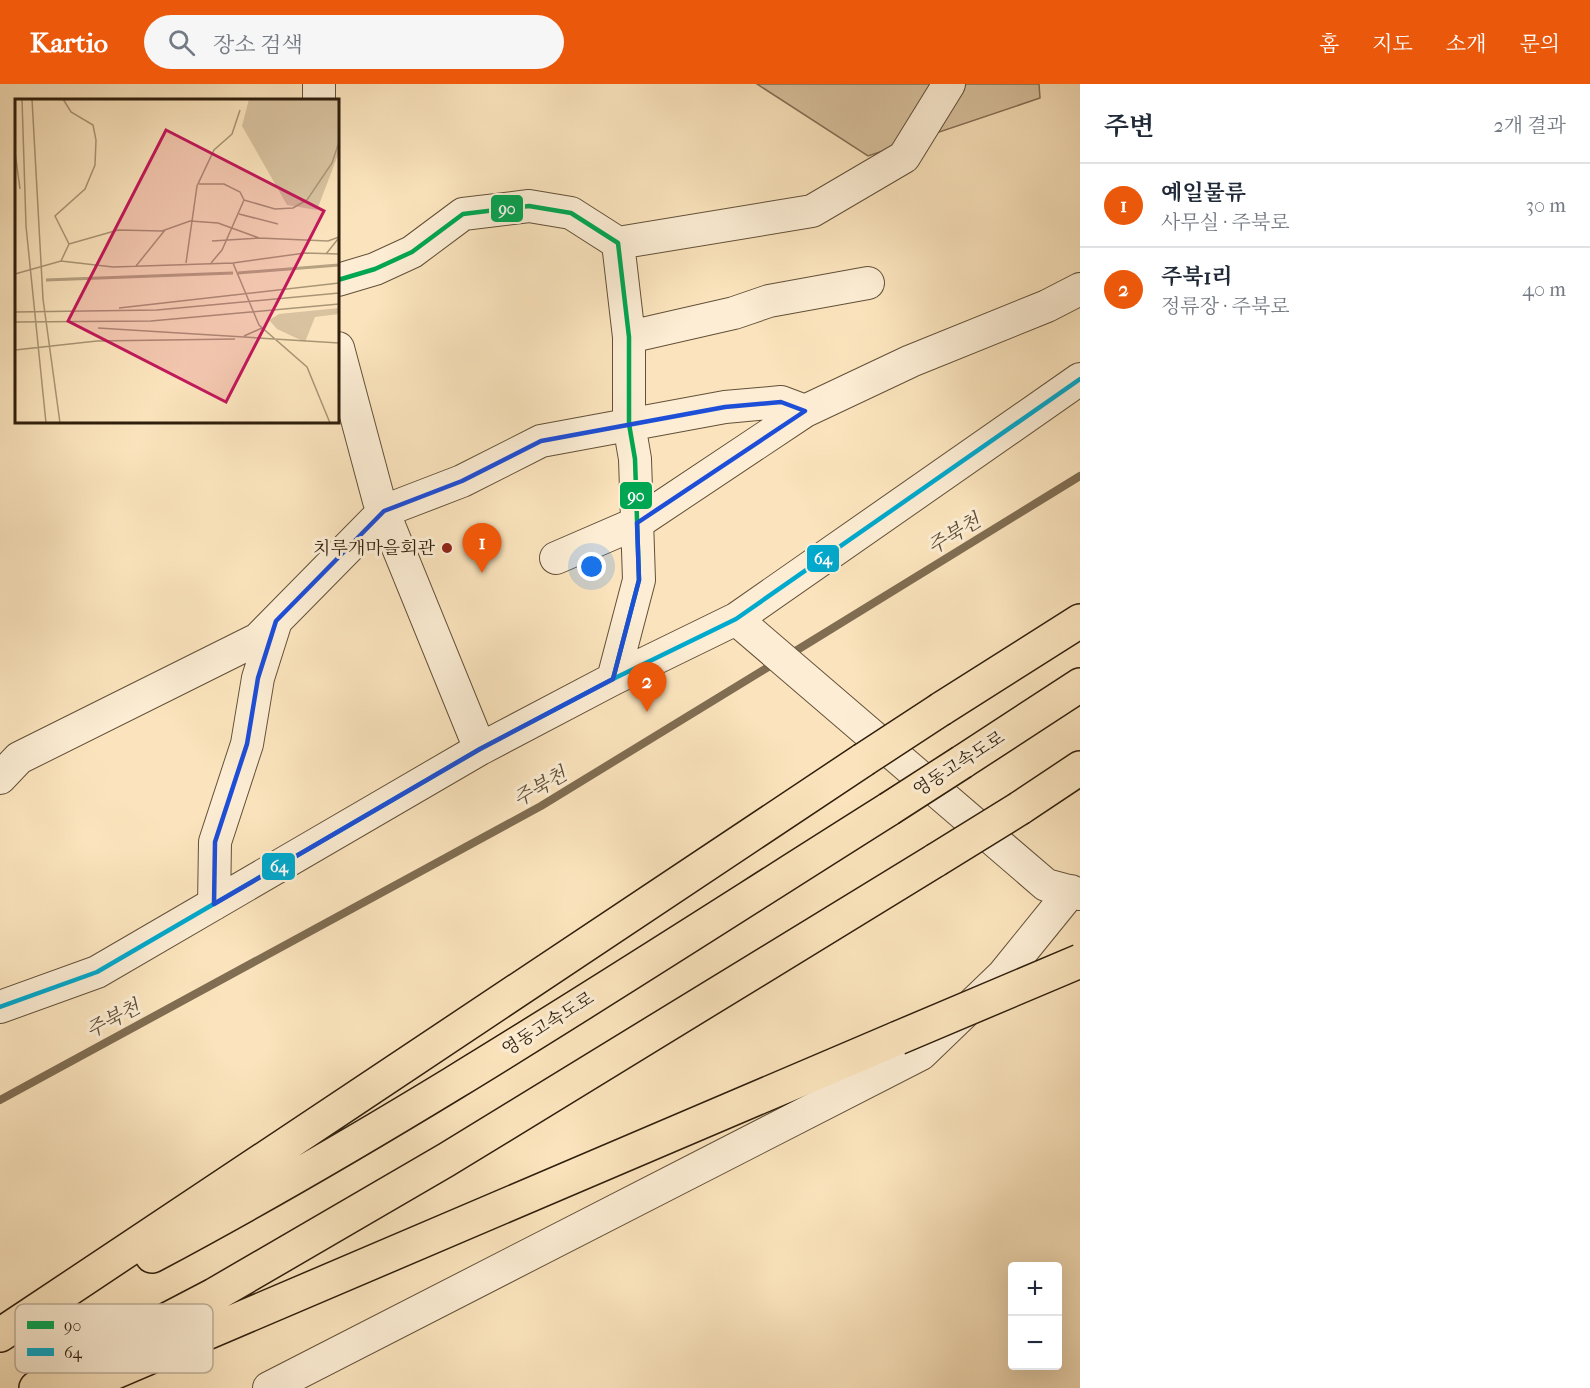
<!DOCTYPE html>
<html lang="ko">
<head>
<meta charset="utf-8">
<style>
  body { margin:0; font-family:"IM FELL French Canon","Noto Serif KR",serif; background:#f6f6f7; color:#1f2937 }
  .controls { position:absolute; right:18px; bottom:18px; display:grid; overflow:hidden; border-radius:6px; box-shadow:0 6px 24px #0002 }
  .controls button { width:54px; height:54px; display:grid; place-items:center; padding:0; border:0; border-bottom:2px solid #e0e1e3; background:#fff; color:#1f2937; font:30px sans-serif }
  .you { position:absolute; left:592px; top:483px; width:21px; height:21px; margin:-15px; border:4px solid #fff; border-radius:50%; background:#1a73e8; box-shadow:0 0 0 9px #1a73e833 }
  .badge { display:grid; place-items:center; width:39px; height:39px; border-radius:50%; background:#ea580c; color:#fff; font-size:20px; font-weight:700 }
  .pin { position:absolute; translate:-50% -50px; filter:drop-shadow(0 2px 3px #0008) }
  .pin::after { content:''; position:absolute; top:32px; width:21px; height:18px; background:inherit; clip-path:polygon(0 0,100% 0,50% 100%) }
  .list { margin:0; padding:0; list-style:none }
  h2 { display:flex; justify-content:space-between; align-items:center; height:78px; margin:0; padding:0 24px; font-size:26px }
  h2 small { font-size:20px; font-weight:400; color:#747a83 }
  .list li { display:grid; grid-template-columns:39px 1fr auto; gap:18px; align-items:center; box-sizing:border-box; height:84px; padding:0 24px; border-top:2px solid #e0e1e3 }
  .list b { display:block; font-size:22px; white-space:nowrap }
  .list p { margin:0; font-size:20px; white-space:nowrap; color:#747a83 }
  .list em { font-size:20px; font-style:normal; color:#747a83 }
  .icon { flex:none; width:33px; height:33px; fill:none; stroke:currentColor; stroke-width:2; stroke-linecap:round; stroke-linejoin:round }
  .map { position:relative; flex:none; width:1080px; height:1304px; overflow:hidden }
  header { display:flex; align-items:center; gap:36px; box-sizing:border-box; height:84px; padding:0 30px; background:#ea580c; color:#fff }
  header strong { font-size:28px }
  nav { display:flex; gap:33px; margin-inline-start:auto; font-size:21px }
  .search { width:420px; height:54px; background:#f6f6f7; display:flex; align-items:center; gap:15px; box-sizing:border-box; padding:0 21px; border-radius:33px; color:#747a83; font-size:22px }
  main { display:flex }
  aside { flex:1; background:#fff }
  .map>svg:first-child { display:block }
  .green { fill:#d8c29f; stroke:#847056; stroke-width:1.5 }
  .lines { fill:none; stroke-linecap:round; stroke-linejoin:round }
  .stream { stroke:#806d52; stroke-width:8 }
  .minor-casing { stroke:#625038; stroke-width:34 }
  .highway-casing { stroke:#2f1e0c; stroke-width:36 }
  .minor { stroke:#fcedd4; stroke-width:32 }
  .highway { stroke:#fbe4bd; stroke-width:33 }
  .highway-bridge-casing { stroke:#2f1e0c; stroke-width:36; stroke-linecap:butt }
  .highway-bridge { stroke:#fbe4bd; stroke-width:33 }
  .bus-1-casing { stroke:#fcedd4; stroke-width:9 }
  .bus-2-casing { stroke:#fcedd4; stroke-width:9 }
  .bus-1 { stroke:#00a651; stroke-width:4.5 }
  .bus-2 { stroke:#00a9ce; stroke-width:4.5 }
  .marked { fill:none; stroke:#1d4ed8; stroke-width:4.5; stroke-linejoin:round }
  .poi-dot { fill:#8f2418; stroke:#fcedd4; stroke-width:2 }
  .labels { text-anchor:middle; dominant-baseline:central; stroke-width:6; stroke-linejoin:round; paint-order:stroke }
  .poi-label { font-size:18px; fill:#2f1e0c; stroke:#fcedd4; text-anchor:end }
  .street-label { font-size:18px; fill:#2f1e0c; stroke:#fcedd4 }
  .water-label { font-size:20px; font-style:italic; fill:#5e4c35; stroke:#fcedd4 }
  .inset-river { fill:none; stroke:#b6a181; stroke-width:3 }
  .inset-road { fill:none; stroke:#a99576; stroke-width:1.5 }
  .view { fill:#c2185b; fill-opacity:0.15; stroke:#c2185b; stroke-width:3 }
  .inset-edge { fill:none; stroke:#2f1e0c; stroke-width:3 }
  .key { fill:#fcedd4; stroke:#beaf98; stroke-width:1.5 }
  .key-label { font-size:16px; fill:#2f1e0c }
  .line-badge { stroke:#fcedd4; stroke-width:2 }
  .badge-label { font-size:16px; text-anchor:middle; font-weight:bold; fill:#fff }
</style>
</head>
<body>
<header>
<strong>Kartio</strong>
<div class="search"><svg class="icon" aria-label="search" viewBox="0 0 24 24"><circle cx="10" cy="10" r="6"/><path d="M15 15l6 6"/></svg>장소 검색</div>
<nav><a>홈</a><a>지도</a><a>소개</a><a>문의</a></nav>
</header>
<main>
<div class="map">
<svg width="1080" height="1304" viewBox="0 0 1080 1304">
  <rect width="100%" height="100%" fill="#fbe4bd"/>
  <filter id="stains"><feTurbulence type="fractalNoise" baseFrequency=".00333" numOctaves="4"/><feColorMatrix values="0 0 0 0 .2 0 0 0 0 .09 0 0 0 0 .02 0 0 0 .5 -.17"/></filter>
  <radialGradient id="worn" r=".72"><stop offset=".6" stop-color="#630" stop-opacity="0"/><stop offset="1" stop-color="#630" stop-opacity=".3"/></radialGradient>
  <path class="green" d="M 757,0 L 1039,0 L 1040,14 L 868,72 Z"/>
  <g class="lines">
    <path class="stream" d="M 789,571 L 1080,392
      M 0,1016 L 541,722 L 778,577"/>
    <defs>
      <path id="minor" d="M 319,16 L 319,0
        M 618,159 L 812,127 L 904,73 L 949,0
        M 338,196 L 375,185 L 412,168 L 463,130 L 529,122 L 571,129 L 618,159 L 629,253 L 629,340 L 635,375 L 639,496 L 613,595
        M 629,253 L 734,229 L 769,217 L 868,199
        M 338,264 L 379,417 L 480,665
        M 556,474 L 637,439 L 805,327
        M 736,535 L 1046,801 L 1080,810
        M 0,694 L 19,674 L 258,555 L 384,427 L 462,397 L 541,357 L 725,323 L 781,318 L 805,327 L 911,277 L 1047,222 L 1080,205
        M 214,820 L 215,758 L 247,660 L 258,594 L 276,537
        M 0,923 L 97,888 L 480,665 L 613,595 L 736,535 L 1080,295
        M 269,1304 L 921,970 L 1003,891 L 1071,807"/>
      <path id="highway" d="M 941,625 L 1080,537
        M 962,678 L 1080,601
        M 1020,724 L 1080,684
        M 152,1172 C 406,1037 646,878 889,725
        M 0,1251 L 863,676
        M 80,1303 L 898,954
        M 36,1304 L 214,1211 L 446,1076 L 936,776"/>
    </defs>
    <use href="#minor" class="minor-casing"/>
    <use href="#highway" class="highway-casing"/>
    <use href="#minor" class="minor"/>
    <use href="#highway" class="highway"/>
    <defs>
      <path id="highway-bridge" d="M 863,676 L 941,625
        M 889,725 L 962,678
        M 936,776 L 1020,724
        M 898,954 L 1080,877"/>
    </defs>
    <use href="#highway-bridge" class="highway-bridge-casing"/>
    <use href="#highway-bridge" class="highway-bridge"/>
    <defs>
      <path id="bus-1" d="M 338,196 L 375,185 L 412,168 L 463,130 L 529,122 L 571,129 L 618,159 L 629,253 L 629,340 L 635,375 L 639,496 L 613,595"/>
      <path id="bus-2" d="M 0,923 L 97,888 L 480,665 L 613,595 L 736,535 L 1080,295"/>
    </defs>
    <use href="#bus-1" class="bus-1-casing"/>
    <use href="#bus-2" class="bus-2-casing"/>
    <use href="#bus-1" class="bus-1"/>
    <use href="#bus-2" class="bus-2"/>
  </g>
  <path class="marked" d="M 781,318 L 805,327 L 637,439 L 639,496 L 613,595 L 480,665 L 214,820 L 215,758 L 247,660 L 258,594 L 276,537 L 384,427 L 462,397 L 541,357 L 725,323 Z"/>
  <circle class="poi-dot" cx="447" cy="464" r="6"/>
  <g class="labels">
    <g class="poi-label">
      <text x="435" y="464">치루개마을회관</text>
    </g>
    <g class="street-label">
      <text transform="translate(959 680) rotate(-33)">영동고속도로</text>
      <text transform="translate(548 940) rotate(-32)">영동고속도로</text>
    </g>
    <g class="water-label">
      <text transform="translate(954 450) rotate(-32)">주북천</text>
      <text transform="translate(540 703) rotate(-30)">주북천</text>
      <text transform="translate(113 935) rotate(-28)">주북천</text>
    </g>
  </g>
  <g transform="translate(15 15)">
    <rect width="324" height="324" fill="#fbe4bd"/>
    <path d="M 234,0 L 324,0 L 324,53 L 302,111 L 272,106 L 227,27 ZM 324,209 L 324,215 L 300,218 L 290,243 L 262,230 L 254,221 L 264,215 Z" fill="#d8c29f"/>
    <path class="inset-river" d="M 223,174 L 324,166M 31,181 L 218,174"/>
    <path class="inset-road" d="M 7,0 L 11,127 L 31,324M 17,0 L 28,200 L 45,324M 0,53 L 5,90M 184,85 L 209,85 L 225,93 L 229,101 L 207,151 L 196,164M 229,101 L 260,110 L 278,109 L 292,101 L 317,64 L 324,43M 224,115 L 263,125M 197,142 L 244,139M 54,145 L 103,131 L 147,132 L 175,122 L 203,124 L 244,139 L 313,142 L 324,138M 311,155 L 323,140M 46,162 L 54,145 L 40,117 L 70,90 L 80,66 L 81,41 L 78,26 L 56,13 L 48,0M 171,164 L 182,87 L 199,51 L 217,35 L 225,11M 218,164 L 244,226 L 292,268 L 315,324M 121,167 L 150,131M 0,175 L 46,162 L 98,168 L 218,164 L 290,154 L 324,155M 104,209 L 324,184M 0,213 L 142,211 L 324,194M 0,223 L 136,222 L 324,205M 83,229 L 324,244M 229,237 L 247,229M 0,251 L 82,242 L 220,240"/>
    <path class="view" d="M 151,31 L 309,112 L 211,303 L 53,222 Z"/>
    <rect width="324" height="324" class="inset-edge"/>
  </g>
  <rect x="15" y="1220" width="198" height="69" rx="9" class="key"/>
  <rect x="27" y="1237" width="27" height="8" fill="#00a651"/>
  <rect x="27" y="1264" width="27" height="8" fill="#00a9ce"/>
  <g class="key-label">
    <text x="64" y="1247">90</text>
    <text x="64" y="1274">64</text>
  </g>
  <g class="line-badge">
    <rect x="490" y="110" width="34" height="29" rx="6" fill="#00a651"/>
    <rect x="619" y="397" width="34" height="29" rx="6" fill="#00a651"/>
    <rect x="806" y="460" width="34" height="29" rx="6" fill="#00a9ce"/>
    <rect x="261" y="768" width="35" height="29" rx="6" fill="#00a9ce"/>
  </g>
  <g class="badge-label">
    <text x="507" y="130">90</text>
    <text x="636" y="417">90</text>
    <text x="823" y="480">64</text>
    <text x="279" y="788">64</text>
  </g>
  <rect width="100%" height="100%" filter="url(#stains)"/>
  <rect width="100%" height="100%" fill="url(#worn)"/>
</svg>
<div class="controls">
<button>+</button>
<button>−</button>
</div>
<div class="you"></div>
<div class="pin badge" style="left:482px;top:489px">1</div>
<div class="pin badge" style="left:647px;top:628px">2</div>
</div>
<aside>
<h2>주변<small>2개 결과</small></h2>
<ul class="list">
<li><span class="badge">1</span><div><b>예일물류</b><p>사무실 · 주북로</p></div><em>30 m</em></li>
<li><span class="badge">2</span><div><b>주북1리</b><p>정류장 · 주북로</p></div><em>40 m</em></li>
</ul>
</aside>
</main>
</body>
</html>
